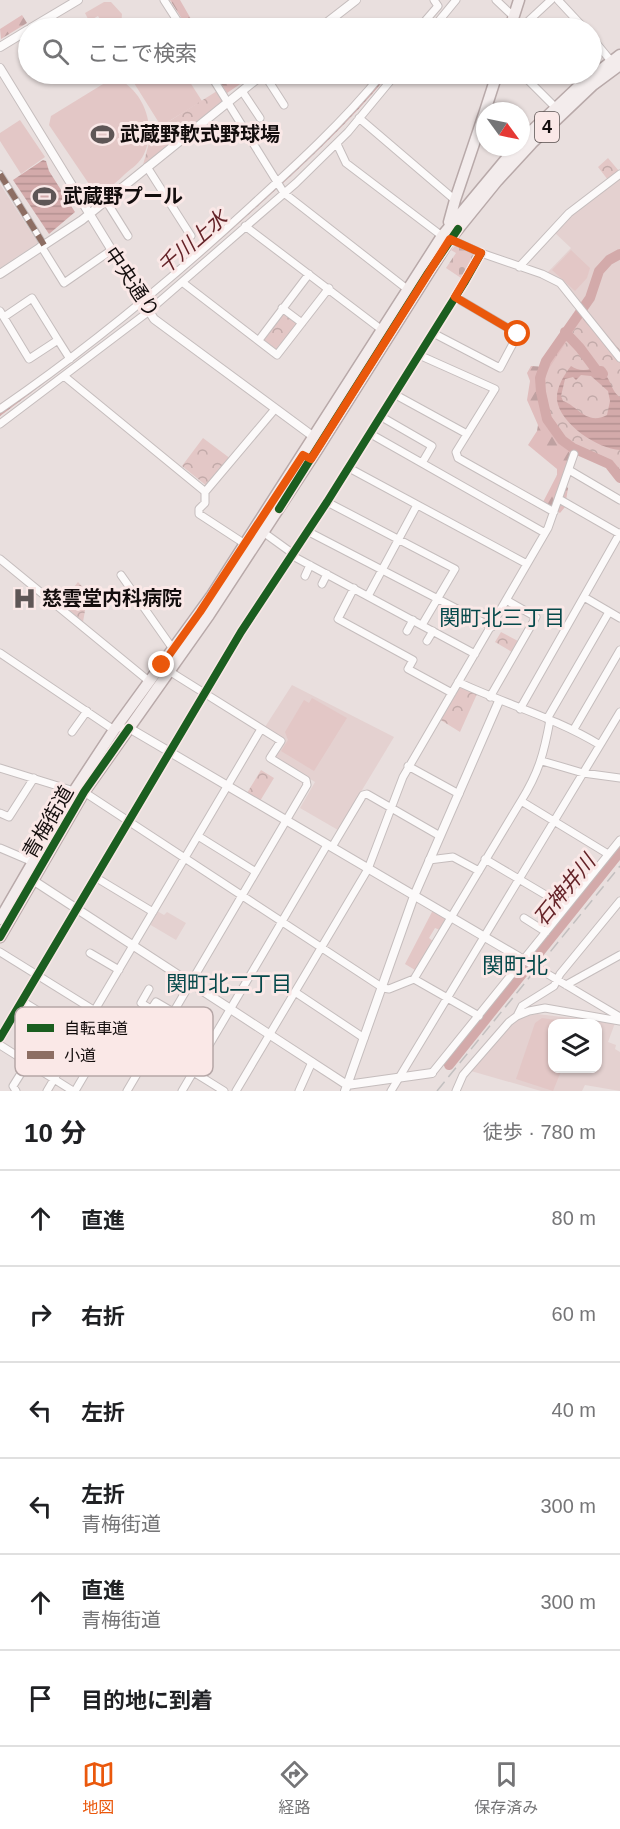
<!DOCTYPE html>
<html lang="ja">
<head>
<meta charset="utf-8">
<style>
  body { margin:0; font-family:Helvetica,"Noto Sans JP",sans-serif; background:#f2f2f2; color:#202124 }
  .controls { position:absolute; right:18px; bottom:18px; display:grid; overflow:hidden; border-radius:12px; box-shadow:0 2px 4px #0004 }
  .controls button { width:54px; height:54px; display:grid; place-items:center; padding:0; border:0; border-bottom:2px solid #e0e0e0; background:#fff; color:#202124; font:30px sans-serif }
  .compass { position:absolute; left:476px; top:102px; width:54px; height:54px; border-radius:50%; background:#fff; box-shadow:0 2px 4px #0004; rotate:123deg }
  .stop { position:absolute; width:18px; height:18px; margin:-14px; border:4px solid #ea580c; border-radius:50%; background:#fff }
  .stop.end { background:#ea580c; border-color:#fff; box-shadow:0 2px 6px #0008 }
  .list { margin:0; padding:0; list-style:none }
  h2 { display:flex; justify-content:space-between; align-items:center; height:78px; margin:0; padding:0 24px; font-size:26px }
  h2 small { font-size:20px; font-weight:400; color:#757577 }
  .list li { display:grid; grid-template-columns:39px 1fr auto; gap:18px; align-items:center; box-sizing:border-box; height:96px; padding:0 24px; border-top:2px solid #e0e0e0 }
  .list b { display:block; font-size:22px; white-space:nowrap }
  .list p { margin:0; font-size:20px; white-space:nowrap; color:#757577 }
  .list em { font-size:20px; font-style:normal; color:#757577 }
  .icon { flex:none; width:33px; height:33px; fill:none; stroke:currentColor; stroke-width:2; stroke-linecap:round; stroke-linejoin:round }
  .map { position:relative; flex:none; width:620px; height:1091px; overflow:hidden }
  .search { position:absolute; background:#fff; box-shadow:0 2px 4px #0004; left:18px; right:18px; top:18px; height:66px; display:flex; align-items:center; gap:15px; box-sizing:border-box; padding:0 21px; border-radius:33px; color:#757577; font-size:22px }
  .sheet { height:654px; background:#fff }
  nav { display:flex; justify-content:space-around; align-items:center; box-sizing:border-box; height:84px; border-top:2px solid #e0e0e0; background:#fff; font-size:16px; color:#757577 }
  nav a { display:grid; justify-items:center; gap:3px }
  nav .on { color:#ea580c }
  .map>svg:first-child { display:block }
  .built { fill:#e4d1d0; fill-rule:evenodd }
  .green { fill:#e3c7c6 }
  .forest { fill:url(#forest-firs) }
  .cemetery { fill:url(#cemetery-stones) }
  .park { fill:url(#park-crowns) }
  .water { fill:url(#water-rules); fill-rule:evenodd }
  .lines { fill:none; stroke-linecap:round; stroke-linejoin:round }
  .river { stroke:#d3aaaa; stroke-width:10 }
  .pedestrian-casing { stroke:#c5bdbd; stroke-width:8 }
  .minor-casing { stroke:#c5bdbd; stroke-width:9 }
  .tertiary-casing { stroke:#c5bdbd; stroke-width:10 }
  .primary-casing { stroke:#b8a9a9; stroke-width:13 }
  .pedestrian { stroke:#fcfafa; stroke-width:5 }
  .minor { stroke:#fcfafa; stroke-width:7 }
  .tertiary { stroke:#fcfafa; stroke-width:8 }
  .primary { stroke:#f3ecec; stroke-width:10 }
  .rail { stroke:#c2bfbf; stroke-width:1.5; stroke-dasharray:12 6; stroke-linecap:butt }
  .quiet { stroke:#8d6e63; stroke-width:6; stroke-dasharray:12 6; stroke-linecap:butt }
  .cycleway-casing { stroke:#fae8e7; stroke-width:11 }
  .cycleway { stroke:#1b5e20; stroke-width:8 }
  .route { stroke:#ea580c; stroke-width:8 }
  .labels { text-anchor:middle; dominant-baseline:central; stroke-width:6; stroke-linejoin:round; paint-order:stroke }
  .shield { fill:#fae8e7; stroke:#584f4e; stroke-width:1.5 }
  .shield-label { font-size:18px; font-weight:bold; fill:#130d0d }
  .poi-label { font-size:20px; font-weight:bold; fill:#130d0d; stroke:#fae8e7; text-anchor:start }
  .street-label { font-size:20px; fill:#130d0d; stroke:#fae8e7 }
  .water-label { font-size:21px; font-style:italic; fill:#652328; stroke:#fae8e7 }
  .neighbourhood-label { font-size:21px; fill:#05484a; stroke:#fae8e7 }
  .quarter-label { font-size:22px; fill:#05484a; stroke:#fae8e7 }
  .key { fill:#fae8e7; stroke:#b5a6a6; stroke-width:1.5 }
  .key-label { font-size:16px; fill:#130d0d }
</style>
</head>
<body>
<div class="map">
<svg width="620" height="1091" viewBox="0 0 620 1091">
  <defs>
    <pattern id="forest-firs" width="22" height="20" patternUnits="userSpaceOnUse" patternTransform="scale(1.5)"><rect width="22" height="20" fill="#e0bdbd"/><path d="M5 1l3.5 6h-7zM16 11l3.5 6h-7z" fill="#bfa1a1"/></pattern>
    <pattern id="cemetery-stones" width="16" height="16" patternUnits="userSpaceOnUse" patternTransform="scale(1.5)"><rect width="16" height="16" fill="#e3c7c6"/><path d="M2 7V4a2 2 0 0 1 4 0v3zM10 15v-3a2 2 0 0 1 4 0v3z" fill="#c2aaa9"/></pattern>
    <pattern id="park-crowns" width="20" height="18" patternUnits="userSpaceOnUse" patternTransform="scale(1.5)"><rect width="20" height="18" fill="#e3c7c6"/><path d="M2 6a3 3 0 1 1 6 0M12 15a3 3 0 1 1 6 0" fill="none" stroke="#c2aaa9"/></pattern>
    <pattern id="water-rules" width="6" height="5" patternUnits="userSpaceOnUse" patternTransform="scale(1.5)"><rect width="6" height="5" fill="#d3aaaa"/><path d="M0 2.5h6" fill="none" stroke="#b49191"/></pattern>
  </defs>
  <rect width="100%" height="100%" fill="#e9dfde"/>
  <path class="built" d="M 620,177 L 620,355 L 565,283 L 547,273 L 571,248 L 555,233 L 571,215 Z
    M 0,184 L 38,243 L 0,268 Z
    M 292,685 L 394,737 L 338,830 L 300,808 L 315,782 L 276,758 L 275,756 L 285,739 L 265,727 Z
    M 157,911 L 164,915 L 167,912 L 186,923 L 176,940 L 149,924 Z
    M 537,1014 L 615,1023 L 608,1042 L 616,1045 L 615,1049 L 620,1052 L 620,1091 L 585,1085 L 582,1091 L 541,1091 L 471,1071 L 512,1024 L 519,1018 ZM 552,1023 L 598,1023 L 598,1068 L 552,1068 Z"/>
  <path class="green" d="M 104,2 L 111,2 L 122,14 L 121,28 L 113,28 L 111,25 L 106,28 L 98,16 L 89,21 L 85,13 Z
    M 131,74 L 188,74 L 186,76 L 202,101 L 161,126 L 129,75 Z
    M 108,81 L 122,81 C 146,96 156,129 144,154 C 140,163 132,168 125,174 C 118,181 112,187 102,190 L 89,184 L 49,125 L 51,116 Z
    M 20,120 L 45,157 L 21,174 L 0,141 L 0,133 Z
    M 571,250 L 590,268 L 587,278 L 575,291 L 552,270 Z
    M 312,698 L 347,718 L 314,771 L 281,751 L 288,740 L 285,732 L 304,700 L 309,703 Z
    M 433,910 L 446,917 L 440,930 L 435,928 L 429,938 L 433,941 L 415,970 L 405,964 Z
    M 542,1018 L 576,1023 L 552,1023 L 552,1068 L 562,1069 L 553,1091 L 516,1079 L 535,1023 Z"/>
  <path class="forest" d="M 170,0 L 180,0 L 191,19 L 190,25 L 187,27 Z
    M 22,15 L 27,23 L 1,39 L 0,29 Z
    M 215,74 L 227,74 L 230,76 L 255,74 L 227,93 Z
    M 580,315 L 600,327 L 620,350 L 620,474 C 608,459 591,452 572,447 L 562,483 L 568,488 L 565,507 L 560,513 L 543,502 L 557,475 L 557,469 L 528,445 L 537,431 L 538,425 L 527,400 L 530,381 L 527,373 L 531,366 L 546,367 Z"/>
  <path class="cemetery" d="M 456,245 L 477,254 L 464,280 L 446,268 L 456,253 L 451,250 Z"/>
  <path class="park" d="M 217,91 L 224,101 L 143,165 L 152,132 Z
    M 608,158 L 619,171 L 608,180 L 598,167 Z
    M 283,315 L 286,315 L 298,323 L 298,325 L 276,351 L 264,340 Z
    M 582,318 L 620,362 L 620,469 L 613,461 L 575,444 L 565,437 L 551,416 L 545,390 L 546,373 Z
    M 203,438 L 231,459 L 208,487 L 182,466 Z
    M 78,582 L 88,593 L 83,622 L 61,603 Z
    M 501,632 L 518,641 L 512,652 L 495,642 Z
    M 459,685 L 477,694 L 460,732 L 439,719 Z
    M 261,770 L 274,778 L 260,801 L 247,793 Z"/>
  <path class="water" d="M 386,74 L 389,74 C 350,122 304,164 258,206 C 176,281 90,350 0,416 L 0,413 C 59,370 115,324 172,277 C 248,215 323,150 386,74 Z
    M 43,160 L 46,161 L 49,171 L 75,212 L 49,234 L 13,180 Z
    M 571,366 C 579,372 589,370 598,367 C 611,375 610,391 620,397 L 620,450 C 598,449 560,424 557,400 C 556,388 564,375 571,366 ZM 581,375 L 591,376 L 608,391 L 610,401 L 607,415 C 586,426 577,405 563,401 L 561,396 L 565,379 L 573,377 L 576,380 Z"/>
  <g class="lines">
    <path class="river" d="M 620,254 L 609,260 L 599,271 L 590,298 L 546,361 L 540,378 L 541,392 L 547,419 L 562,440 L 573,448 L 609,464 L 620,478
      M 565,332 L 580,348 L 597,371 L 601,371 L 603,374
      M 449,1065 L 620,852"/>
    <defs>
      <path id="pedestrian" d="M 0,174 L 44,245"/>
      <path id="minor" d="M 164,0 L 182,28
        M 496,0 L 514,17
        M 558,0 L 584,28
        M 513,19 L 523,26 L 551,0
        M 335,22 L 339,28
        M 419,28 L 438,6 L 434,0
        M 433,28 L 456,0
        M 592,38 L 611,61
        M 210,74 L 284,193 L 407,289
        M 573,74 L 583,83
        M 524,76 L 552,104
        M 266,77 L 284,105
        M 244,94 L 260,118
        M 359,118 L 455,200
        M 337,144 L 346,163 L 442,236
        M 147,167 L 191,236
        M 108,204 L 128,236
        M 245,226 L 382,330
        M 450,239 L 481,253 L 542,274 L 560,283 L 620,358
        M 41,246 L 64,283 L 110,251
        M 519,267 L 569,213 L 620,174
        M 182,282 L 277,355 L 329,288
        M 282,308 L 302,323
        M 0,311 L 29,359 L 58,340 L 70,359
        M 4,317 L 32,298 L 58,340
        M 433,333 L 500,368 L 518,334 L 455,297
        M 259,340 L 309,274
        M 419,355 L 495,389 L 456,452 L 458,458 L 554,512
        M 64,376 L 203,490 L 205,492 L 205,503 L 199,509 L 199,514 L 245,544
        M 394,394 L 467,434
        M 0,409 C 89,348 172,279 251,206 C 297,164 343,122 382,74
        M 380,416 L 432,446 L 422,463
        M 0,424 L 144,315 L 296,183 L 348,132 L 396,74
        M 369,433 L 545,533
        M 349,468 L 527,564
        M 569,470 L 620,500
        M 205,492 L 275,409
        M 559,499 L 620,534
        M 327,502 L 455,569 L 422,625
        M 307,531 L 492,627
        M 263,532 L 292,553
        M 291,555 L 475,654
        M 0,559 L 150,682
        M 121,575 L 173,649
        M 305,576 L 310,565
        M 322,584 L 327,574
        M 354,588 L 338,619 L 413,660 L 408,669 L 452,693
        M 368,596 L 417,505
        M 584,597 L 620,618
        M 407,631 L 413,620
        M 427,641 L 433,631
        M 0,653 L 114,730
        M 458,682 C 505,704 556,718 600,745
        M 490,697 L 536,617 L 506,600
        M 520,709 L 620,533
        M 547,719 L 609,612
        M 574,729 L 620,650
        M 72,732 L 87,711
        M 542,761 L 583,773 L 620,778
        M 408,766 L 459,794
        M 0,768 L 74,791
        M 84,792 L 383,988 L 389,989 L 414,979 L 521,801 L 608,854
        M 521,801 C 539,772 544,753 550,720
        M 0,813 L 9,817 L 34,778
        M 198,836 L 256,872
        M 332,847 L 363,795 L 367,794 L 440,836
        M 0,848 L 33,862
        M 485,859 L 566,907
        M 429,860 L 453,857 L 479,871
        M 95,877 L 153,912
        M 524,918 L 546,932
        M 0,952 L 224,1091
        M 90,953 L 119,970
        M 524,960 L 620,1017
        M 414,979 L 479,1016
        M 566,985 L 620,955
        M 149,989 L 141,1003 L 151,1009
        M 295,992 L 364,1038
        M 22,1001 L 79,1036
        M 517,1016 L 522,1006 L 554,986 L 560,974 L 620,901
        M 164,1028 L 147,1016 L 156,1002 L 173,1012
        M 0,1038 L 241,632 L 327,502 L 464,283 L 481,253
        M 0,1045 L 73,1091
        M 432,1073 L 620,840
        M 16,1091 L 13,1086 L 28,1062
        M 47,1091 L 261,729
        M 75,1091 L 115,1023
        M 127,1091 L 307,785 L 306,780 L 270,758 L 281,741 L 169,671
        M 182,1091 L 327,845
        M 236,1091 L 368,869 L 403,777 L 548,528 L 574,454
        M 299,1091 L 312,1062
        M 391,1091 L 620,712
        M 456,1091 L 463,1075 L 509,1022 L 517,1016 L 529,1011 L 545,1008 L 620,1021"/>
      <path id="tertiary" d="M 31,28 L 78,0
        M 320,28 L 356,0
        M 0,47 L 28,30
        M 0,68 L 154,319 L 318,440
        M 0,274 L 82,220 L 263,74
        M 123,729 L 129,728 L 524,960
        M 28,877 L 347,1085 L 432,1073
        M 345,1091 L 414,896 L 499,701"/>
      <path id="primary" d="M 510,28 L 519,0
        M 485,111 L 497,74
        M 521,141 L 577,88 L 620,55
        M 449,222 L 455,200 L 485,111
        M 0,919 L 74,791 L 114,730 L 212,595 L 442,236 L 516,147
        M 0,937 L 84,792 L 209,615 L 317,450 L 450,239 L 497,181 L 532,143 L 593,85 L 620,65"/>
    </defs>
    <use href="#pedestrian" class="pedestrian-casing"/>
    <use href="#minor" class="minor-casing"/>
    <use href="#tertiary" class="tertiary-casing"/>
    <use href="#primary" class="primary-casing"/>
    <use href="#pedestrian" class="pedestrian"/>
    <use href="#minor" class="minor"/>
    <use href="#tertiary" class="tertiary"/>
    <use href="#primary" class="primary"/>
    <path class="rail" d="M 437,1091 L 620,866"/>
    <path class="quiet" d="M 0,174 L 44,245"/>
    <defs>
      <path id="cycleway" d="M 279,509 L 428,273 L 458,229
        M 0,937 L 84,792 L 129,728
        M 0,1038 L 241,632 L 327,502 L 464,283 L 481,253"/>
    </defs>
    <use href="#cycleway" class="cycleway-casing"/>
    <use href="#cycleway" class="cycleway"/>
  </g>
  <g class="lines">
    <path class="route" d="M 162,665 L 200,612 L 303,455 L 311,459 L 450,239 L 481,253 L 455,297 L 518,334"/>
  </g>
  <defs>
    <symbol id="stadium-bare" viewBox="-9 -9 18 18"><path d="M0-5a6.5 5 0 1 0 0 10a6.5 5 0 1 0 0-10ZM-3.5-1.8h7v3.6h-7Z" fill="#5e5656" stroke="#fae8e7" stroke-width="2.5" paint-order="stroke"/></symbol>
    <symbol id="hospital-bare" viewBox="-9 -9 18 18"><path d="M-5-5h3v3.5h4V-5h3V5h-3V1.5h-4V5h-3Z" fill="#5e5656" stroke="#fae8e7" stroke-width="2.5" paint-order="stroke"/></symbol>
  </defs>
  <g fill-rule="evenodd">
    <use href="#stadium-bare" x="86" y="118" width="33" height="33"/>
    <use href="#stadium-bare" x="28" y="180" width="33" height="33"/>
    <use href="#hospital-bare" x="8" y="582" width="33" height="33"/>
  </g>
  <g class="labels">
    <rect class="shield" x="535" y="112" width="24" height="30" rx="4.5"/>
    <g class="shield-label">
      <text x="547" y="127">4</text>
    </g>
    <g class="poi-label">
      <text x="120" y="134">武蔵野軟式野球場</text>
      <text x="63" y="196">武蔵野プール</text>
      <text x="42" y="598">慈雲堂内科病院</text>
    </g>
    <g class="street-label">
      <text transform="translate(132 282) rotate(56)">中央通り</text>
      <text transform="translate(48 822) rotate(-60)">青梅街道</text>
    </g>
    <g class="water-label">
      <text transform="translate(192 242) rotate(-41)">千川上水</text>
      <text transform="translate(564 890) rotate(-51)">石神井川</text>
    </g>
    <g class="neighbourhood-label">
      <text x="502" y="617">関町北三丁目</text>
      <text x="229" y="983">関町北二丁目</text>
    </g>
    <g class="quarter-label">
      <text x="515" y="965">関町北</text>
    </g>
  </g>
  <rect x="15" y="1007" width="198" height="69" rx="9" class="key"/>
  <rect x="27" y="1024" width="27" height="8" fill="#1b5e20"/>
  <rect x="27" y="1051" width="27" height="8" fill="#8d6e63"/>
  <g class="key-label">
    <text x="64" y="1034">自転車道</text>
    <text x="64" y="1061">小道</text>
  </g>
</svg>
<div class="controls">
<button><svg class="icon" aria-label="layers" viewBox="0 0 24 24"><path d="M12 4l9 5-9 5-9-5zM3 14l9 5 9-5"/></svg></button>
</div>
<svg class="compass" viewBox="-18 -18 36 36"><path d="M0-13l5 13h-10z" fill="#e53935"/><path d="M0 13l5-13h-10z" fill="#757577"/></svg>
<div class="stop" style="left:518px;top:334px"></div>
<div class="stop end" style="left:162px;top:665px"></div>
<div class="search"><svg class="icon" aria-label="search" viewBox="0 0 24 24"><circle cx="10" cy="10" r="6"/><path d="M15 15l6 6"/></svg>ここで検索</div>
</div>
<section class="sheet">
<h2>10 分<small>徒歩 · 780 m</small></h2>
<ul class="list">
<li><svg class="icon" aria-label="ahead" viewBox="0 0 24 24"><path d="M12 20V5M6 11l6-6 6 6"/></svg><div><b>直進</b></div><em>80 m</em></li>
<li><svg class="icon" aria-label="right" viewBox="0 0 24 24"><path d="M7 20v-9h11M14 6l5 5-5 5"/></svg><div><b>右折</b></div><em>60 m</em></li>
<li><svg class="icon" aria-label="left" viewBox="0 0 24 24"><path d="M17 20v-9H6M10 6l-5 5 5 5"/></svg><div><b>左折</b></div><em>40 m</em></li>
<li><svg class="icon" aria-label="left" viewBox="0 0 24 24"><path d="M17 20v-9H6M10 6l-5 5 5 5"/></svg><div><b>左折</b><p>青梅街道</p></div><em>300 m</em></li>
<li><svg class="icon" aria-label="ahead" viewBox="0 0 24 24"><path d="M12 20V5M6 11l6-6 6 6"/></svg><div><b>直進</b><p>青梅街道</p></div><em>300 m</em></li>
<li><svg class="icon" aria-label="arrive" viewBox="0 0 24 24"><path d="M6 21V4h12l-3 4 3 4H6"/></svg><div><b>目的地に到着</b></div></li>
</ul>
</section>
<nav>
<a class="on"><svg class="icon" aria-label="map" viewBox="0 0 24 24"><path d="M3 6l6-2 6 2 6-2v14l-6 2-6-2-6 2zM9 4v14M15 6v14"/></svg>地図</a>
<a><svg class="icon" aria-label="directions" viewBox="0 0 24 24"><path d="M12 3l9 9-9 9-9-9zM9 14v-3h6M13 9l2 2-2 2"/></svg>経路</a>
<a><svg class="icon" aria-label="saved" viewBox="0 0 24 24"><path d="M7 4h10v16l-5-4-5 4z"/></svg>保存済み</a>
</nav>
</body>
</html>
